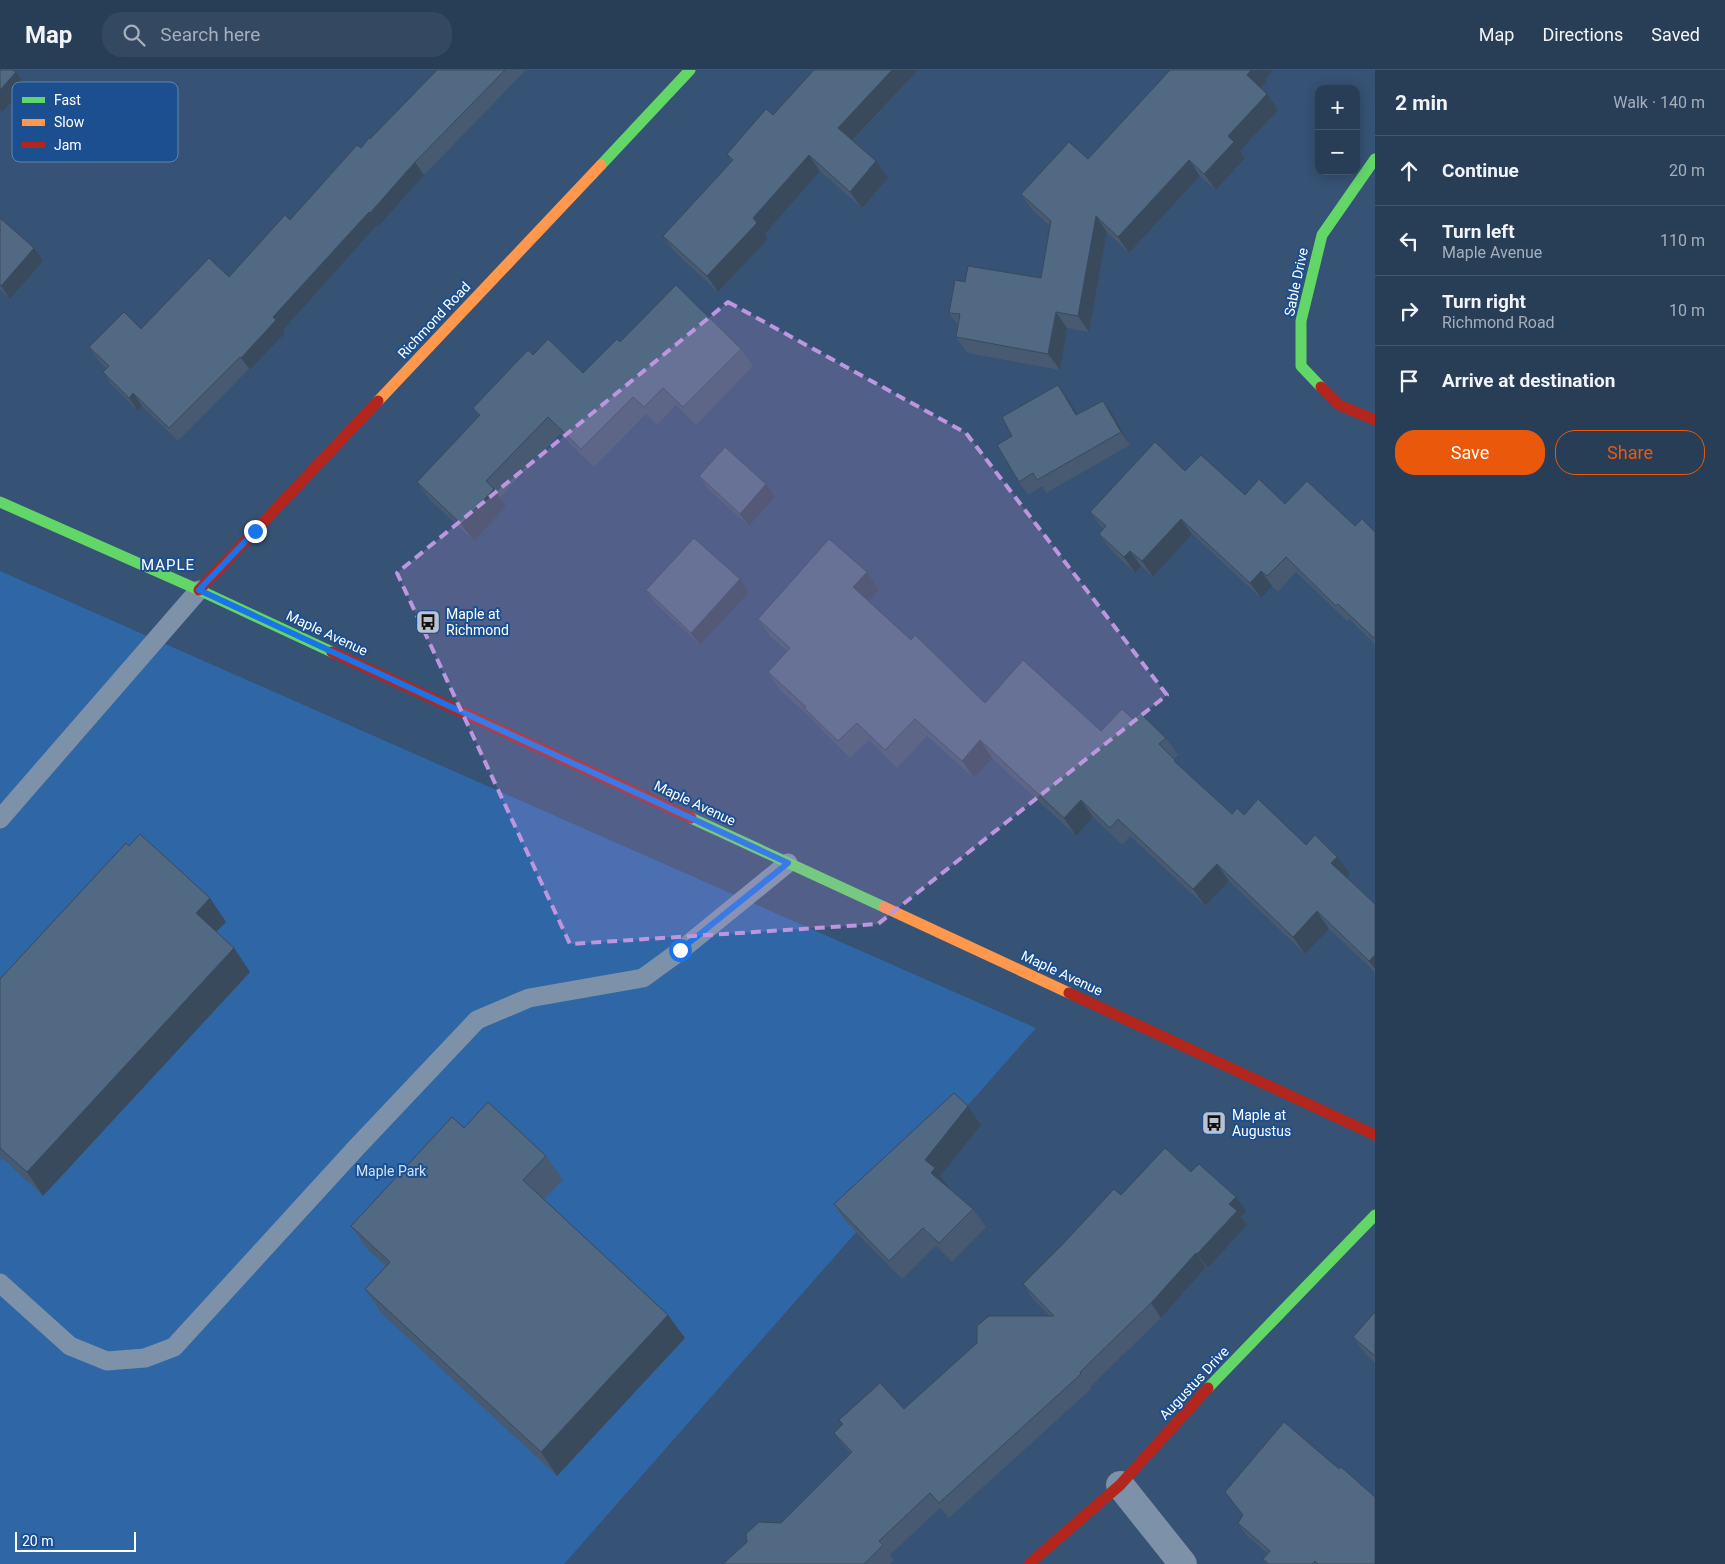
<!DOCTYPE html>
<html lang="en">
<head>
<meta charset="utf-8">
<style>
  body { margin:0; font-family:Roboto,sans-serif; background:#344961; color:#f1f3f6 }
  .controls { position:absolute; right:15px; top:15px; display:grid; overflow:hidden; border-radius:10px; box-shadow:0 2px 12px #0003 }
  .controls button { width:45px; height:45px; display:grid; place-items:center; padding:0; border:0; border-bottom:1px solid #44576d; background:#283e57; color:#f1f3f6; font:25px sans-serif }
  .scale { position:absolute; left:15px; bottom:12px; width:121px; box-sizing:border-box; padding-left:5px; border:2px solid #fff; border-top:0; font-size:14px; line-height:18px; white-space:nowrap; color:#fff; -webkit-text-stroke:4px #1b4f8f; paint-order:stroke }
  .stop { position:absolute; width:15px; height:15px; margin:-11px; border:4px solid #1a73e8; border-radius:50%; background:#fff }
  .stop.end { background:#1a73e8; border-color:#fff; box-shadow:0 1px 5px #0008 }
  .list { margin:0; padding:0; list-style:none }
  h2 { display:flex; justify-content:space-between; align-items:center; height:65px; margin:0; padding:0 20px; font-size:21px }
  h2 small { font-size:16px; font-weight:400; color:#a5aeba }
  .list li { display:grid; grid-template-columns:32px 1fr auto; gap:15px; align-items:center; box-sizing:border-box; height:70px; padding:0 20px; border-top:1px solid #44576d }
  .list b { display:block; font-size:19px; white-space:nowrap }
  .list p { margin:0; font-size:16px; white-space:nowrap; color:#a5aeba }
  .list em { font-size:16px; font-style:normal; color:#a5aeba }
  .actions { display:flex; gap:10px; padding:15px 20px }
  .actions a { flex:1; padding:11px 0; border:1px solid #ea580c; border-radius:20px; text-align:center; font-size:18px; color:#ea580c }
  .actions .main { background:#ea580c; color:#fff }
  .icon { flex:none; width:28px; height:28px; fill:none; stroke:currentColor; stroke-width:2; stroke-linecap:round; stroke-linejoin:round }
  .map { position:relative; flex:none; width:1375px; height:1494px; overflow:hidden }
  header { display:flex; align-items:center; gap:30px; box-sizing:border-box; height:70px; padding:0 25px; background:#283e57; border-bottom:1px solid #44576d }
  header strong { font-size:24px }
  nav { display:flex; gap:28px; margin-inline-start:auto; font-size:18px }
  .search { width:350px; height:45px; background:#344961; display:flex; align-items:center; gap:12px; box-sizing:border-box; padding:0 18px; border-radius:20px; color:#a5aeba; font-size:19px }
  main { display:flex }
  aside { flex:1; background:#283e57 }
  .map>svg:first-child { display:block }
  .green { fill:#2f66a5 }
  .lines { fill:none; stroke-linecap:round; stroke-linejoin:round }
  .lane { stroke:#7d92a8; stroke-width:19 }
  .street { stroke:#7d92a8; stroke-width:28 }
  .fast { stroke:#63d668; stroke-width:11 }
  .slow { stroke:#ff974d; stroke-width:11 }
  .jam { stroke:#b3261e; stroke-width:11 }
  .wall { fill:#475a72 }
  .shaded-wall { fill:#394a5c }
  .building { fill:#526984; stroke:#394a5c }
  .route { stroke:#1a73e8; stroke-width:6 }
  .marked { fill:#bd96df; fill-opacity:0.2; stroke:#bd96df; stroke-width:4; stroke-dasharray:10 6; stroke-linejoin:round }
  .labels { text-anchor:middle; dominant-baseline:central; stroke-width:4; stroke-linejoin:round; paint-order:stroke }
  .street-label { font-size:14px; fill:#fff; stroke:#1b4f8f }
  .poi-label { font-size:14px; fill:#fff; stroke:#1b4f8f; text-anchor:start }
  .park-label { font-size:14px; fill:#cfe3fa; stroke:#1b4f8f }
  .neighbourhood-label { font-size:15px; letter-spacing:1px; fill:#fff; stroke:#1b4f8f }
  .key { fill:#1b4f8f; stroke:#5f84b1; stroke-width:1 }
  .key-label { font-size:14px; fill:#fff }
</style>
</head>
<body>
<header>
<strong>Map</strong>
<div class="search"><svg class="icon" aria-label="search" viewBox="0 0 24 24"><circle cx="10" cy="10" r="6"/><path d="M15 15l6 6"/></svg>Search here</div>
<nav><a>Map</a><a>Directions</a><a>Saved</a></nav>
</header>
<main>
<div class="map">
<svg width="1375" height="1494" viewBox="0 0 1375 1494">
  <rect width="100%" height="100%" fill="#365274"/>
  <path class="green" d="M 0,501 L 1036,958 L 564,1494 L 0,1494 Z"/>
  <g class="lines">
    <path class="lane" d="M 0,749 L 199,520
      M 0,1213 L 70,1276 L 107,1291 L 145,1288 L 174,1277 L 356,1078 L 477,950 L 529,928 L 643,908 L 680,881 L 788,793"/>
    <path class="street" d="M 1120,1415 L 1183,1494"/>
    <path class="fast" d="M 601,95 L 690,0
      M 1321,317 L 1301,296 L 1301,251 L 1322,165 L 1375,89
      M 0,432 L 199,520 L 332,582
      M 691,748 L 884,837
      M 1208,1318 L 1375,1145"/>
    <path class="slow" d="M 378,331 L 601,95
      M 884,837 L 1069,923"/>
    <path class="jam" d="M 1321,317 L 1339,335 L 1375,350
      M 199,520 L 378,331
      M 332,582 L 691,748
      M 1069,923 L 1375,1065
      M 1029,1494 L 1120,1415 L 1208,1318"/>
  </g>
  <path class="wall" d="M 437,0 L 526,0 L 424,105 L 379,156 L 378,154 L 283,260 L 285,263 L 250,300 L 249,299 L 178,371 L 142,336 L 138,341 L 112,315 L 103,302 L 107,299 L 98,290 L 89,277 L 141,259 L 229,207 L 290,150 Z
    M 814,0 L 918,0 L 853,71 L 876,91 L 888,108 L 862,138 L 820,101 L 765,164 L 768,169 L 718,222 L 675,182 L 663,166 L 732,91 L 727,84 L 773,45 Z
    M 1265,9 L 1267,11 L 1261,18 L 1278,40 L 1240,81 L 1245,88 L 1216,120 L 1200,106 L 1129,183 L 1107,162 L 1089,262 L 1067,258 L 1060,300 L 967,283 L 956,267 L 958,255 L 949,243 L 965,212 L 1041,208 L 1050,156 L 1032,140 L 1021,124 L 1088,89 Z
    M 0,148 L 43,191 L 10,229 L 0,220 Z
    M 620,272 L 741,279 L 753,296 L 696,355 L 676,335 L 657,355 L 646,344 L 594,397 L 560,364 L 500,427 L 506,436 L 474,471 L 429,429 L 417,412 L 479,347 L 473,338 L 533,285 L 583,303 Z
    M 1058,315 L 1067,327 L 1077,345 L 1103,331 L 1112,343 L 1130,375 L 1046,423 L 1042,416 L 1028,425 L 1019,412 L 1012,366 Z
    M 1185,401 L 1245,425 L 1285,434 L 1375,462 L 1375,574 L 1349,549 L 1347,551 L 1296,502 L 1278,522 L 1272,516 L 1261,528 L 1192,464 L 1153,507 L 1141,496 L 1135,503 L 1110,479 L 1099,464 L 1103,459 L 1090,442 Z
    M 699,406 L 775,427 L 749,456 L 708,419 Z
    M 867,502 L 879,520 L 868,531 L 911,570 L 985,633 L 1101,661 L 1134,650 L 1166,668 L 1178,685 L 1174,689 L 1179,696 L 1232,744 L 1244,745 L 1306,775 L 1350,804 L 1346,807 L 1375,834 L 1375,902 L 1329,859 L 1305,884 L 1229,811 L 1205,836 L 1130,766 L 1122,775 L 1093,747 L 1076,766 L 992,688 L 974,708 L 927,666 L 897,698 L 869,670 L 850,688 L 817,655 L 811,648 L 780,620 L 768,602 L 787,581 L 770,566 L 758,549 Z
    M 740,509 L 749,522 L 700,575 L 655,533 L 646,520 Z
    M 129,776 L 226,852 L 216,862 L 234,878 L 250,902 L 43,1126 L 2,1088 L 0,1091 L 0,909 Z
    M 968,1036 L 981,1055 L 940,1106 L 947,1117 L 973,1139 L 986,1157 L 952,1192 L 936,1176 L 902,1209 L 847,1153 L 834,1134 Z
    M 464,1058 L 546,1086 L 563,1110 L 544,1129 L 668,1245 L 685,1268 L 557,1406 L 381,1243 L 365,1219 L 386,1196 L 368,1180 L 351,1156 Z
    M 1191,1102 L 1246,1141 L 1241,1147 L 1247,1155 L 1208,1198 L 1206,1197 L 1161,1248 L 1090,1317 L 1091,1319 L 949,1448 L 940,1438 L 890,1485 L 894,1490 L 890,1494 L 723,1494 L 781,1453 L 850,1383 L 845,1377 L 834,1363 L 843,1355 L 839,1350 L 904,1339 L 1050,1246 L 1033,1229 L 1023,1214 L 1121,1125 Z
    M 1375,1242 L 1375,1293 L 1366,1285 L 1353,1267 Z
    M 1225,1422 L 1375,1494 L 1266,1494 L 1263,1489 L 1267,1483 L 1246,1465 L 1238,1453 L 1243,1446 Z"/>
  <path class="shaded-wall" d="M 892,0 L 918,0 L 849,74 L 838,58 Z
    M 1251,0 L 1273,0 L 1265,9 L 1267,11 L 1258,21 L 1247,5 Z
    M 16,2 L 26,16 L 2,42 L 0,39 L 0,20 Z
    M 1267,24 L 1278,40 L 1240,81 L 1245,88 L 1216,120 L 1204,104 L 1228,66 Z
    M 809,85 L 820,101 L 765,164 L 768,169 L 718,222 L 707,206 L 753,148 Z
    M 1189,90 L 1200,106 L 1129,183 L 1118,167 Z
    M 876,91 L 888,108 L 862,138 L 850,122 Z
    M 415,92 L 424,105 L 379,156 L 370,143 Z
    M 369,142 L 378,154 L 283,260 L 285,263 L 250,300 L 241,288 L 273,247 Z
    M 1096,146 L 1107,162 L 1089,262 L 1078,246 Z
    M 34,178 L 43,191 L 10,229 L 1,216 Z
    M 1056,242 L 1067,258 L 1060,300 L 1048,284 Z
    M 1058,315 L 1067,327 L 1085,358 L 1076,345 Z
    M 133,323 L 142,336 L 138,341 L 129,328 Z
    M 1103,331 L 1112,343 L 1130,375 L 1121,362 Z
    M 766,414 L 775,427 L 749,456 L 740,444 Z
    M 494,419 L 506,436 L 474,471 L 461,454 Z
    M 1181,449 L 1192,464 L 1153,507 L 1142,491 Z
    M 1130,481 L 1141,496 L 1135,503 L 1124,487 Z
    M 1261,501 L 1272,516 L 1261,528 L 1250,513 Z
    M 867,502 L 879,520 L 865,534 L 853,517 Z
    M 740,509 L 749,522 L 700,575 L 691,563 Z
    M 980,670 L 992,688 L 974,708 L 962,691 Z
    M 1081,730 L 1093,747 L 1076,766 L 1064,748 Z
    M 1337,787 L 1350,804 L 1343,811 L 1331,793 Z
    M 1217,794 L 1229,811 L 1205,836 L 1193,819 Z
    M 210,828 L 226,852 L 212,866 L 196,843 Z
    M 1317,841 L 1329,859 L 1305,884 L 1293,867 Z
    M 234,878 L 250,902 L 43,1126 L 27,1102 Z
    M 1375,885 L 1375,899 L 1369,891 Z
    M 968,1036 L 981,1055 L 940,1106 L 948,1116 L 944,1121 L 931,1103 L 925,1090 Z
    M 1236,1127 L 1246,1141 L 1241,1147 L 1247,1155 L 1208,1198 L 1197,1184 L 1229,1134 Z
    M 1196,1183 L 1206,1197 L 1161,1248 L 1151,1233 Z
    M 668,1245 L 685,1268 L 557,1406 L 541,1382 Z"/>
  <path class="building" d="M 0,0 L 13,0 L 16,2 L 0,20 Z
    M 437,0 L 505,0 L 415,92 L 370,143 L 369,142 L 273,247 L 276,250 L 241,288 L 240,287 L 169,358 L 133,323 L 129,328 L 103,302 L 109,296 L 89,277 L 124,242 L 141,259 L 209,188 L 229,207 L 285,145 L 290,150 L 357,75 L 361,78 L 369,68 L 370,69 Z
    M 814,0 L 892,0 L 838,58 L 876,91 L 850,122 L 809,85 L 753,148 L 757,153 L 707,206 L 663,166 L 733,90 L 727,84 L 766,39 L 773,45 Z
    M 1170,0 L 1251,0 L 1247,5 L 1267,24 L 1228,66 L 1234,72 L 1204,104 L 1189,90 L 1118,167 L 1096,146 L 1078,246 L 1056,242 L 1048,284 L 956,267 L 960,244 L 949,243 L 955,210 L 965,212 L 968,196 L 1041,208 L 1051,151 L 1021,124 L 1069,72 L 1088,89 Z
    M 0,148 L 34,178 L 1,216 L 0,215 Z
    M 676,215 L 741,279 L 683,337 L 663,318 L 644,337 L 633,327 L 581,379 L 548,347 L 486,411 L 494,419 L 461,454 L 417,412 L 480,345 L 473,338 L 528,280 L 533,285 L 548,269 L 583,303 L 617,269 L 620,272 Z
    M 1058,315 L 1076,345 L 1103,331 L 1121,362 L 1037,410 L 1033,403 L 1019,412 L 997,375 L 1012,366 L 1002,347 Z
    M 1155,372 L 1185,401 L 1201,385 L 1245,425 L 1259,409 L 1285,434 L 1307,411 L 1355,456 L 1362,449 L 1375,462 L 1375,569 L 1338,534 L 1336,536 L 1286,487 L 1267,506 L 1261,501 L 1250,513 L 1181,449 L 1142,491 L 1130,481 L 1124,487 L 1099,464 L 1106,456 L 1090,442 Z
    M 725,377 L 766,414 L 740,444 L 699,406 Z
    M 694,468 L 740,509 L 691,563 L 646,520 Z
    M 829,469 L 867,502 L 853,517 L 911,570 L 915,565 L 985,633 L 1023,590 L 1101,661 L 1122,639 L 1134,650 L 1140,643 L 1166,668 L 1159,674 L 1175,690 L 1174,691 L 1232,744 L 1237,738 L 1244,745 L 1258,729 L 1306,775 L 1315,765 L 1337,787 L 1331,793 L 1375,834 L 1375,885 L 1369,891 L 1317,841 L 1293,867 L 1217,794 L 1193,819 L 1118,749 L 1110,758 L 1081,730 L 1064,748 L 980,670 L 962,691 L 915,649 L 885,680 L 857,653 L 838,671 L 804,638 L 806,637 L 768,602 L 790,578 L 758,549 Z
    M 140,764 L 210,828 L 196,843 L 234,878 L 27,1102 L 0,1078 L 0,909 L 126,773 L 129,776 Z
    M 954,1023 L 968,1036 L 925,1090 L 935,1098 L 931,1103 L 973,1139 L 939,1173 L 923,1158 L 889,1191 L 834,1134 Z
    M 488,1032 L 546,1086 L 523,1110 L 668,1245 L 541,1382 L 365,1219 L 390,1192 L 351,1156 L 452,1047 L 464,1058 Z
    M 1165,1078 L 1191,1102 L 1199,1094 L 1236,1127 L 1229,1134 L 1237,1141 L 1197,1184 L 1196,1183 L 1151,1233 L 1080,1302 L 1081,1304 L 939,1433 L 930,1423 L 879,1471 L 883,1475 L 864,1494 L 723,1494 L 747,1472 L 746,1464 L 759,1452 L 781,1453 L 852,1382 L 834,1363 L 843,1354 L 839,1350 L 880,1313 L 904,1339 L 977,1273 L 977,1256 L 989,1246 L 1054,1246 L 1023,1214 L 1062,1175 L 1114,1119 L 1121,1125 Z
    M 1375,1242 L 1375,1286 L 1353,1267 Z
    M 1284,1352 L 1339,1399 L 1341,1397 L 1375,1427 L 1375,1494 L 1318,1494 L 1315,1491 L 1312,1494 L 1269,1494 L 1263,1489 L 1270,1481 L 1238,1453 L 1243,1445 L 1225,1422 Z"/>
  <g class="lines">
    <path class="route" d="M 255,461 L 199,520 L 788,793 L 680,880"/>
  </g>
  <path class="marked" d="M 728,232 L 966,363 L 1167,625 L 878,854 L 570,874 L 397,503 Z"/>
  <defs>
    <symbol id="bus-square" viewBox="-11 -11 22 22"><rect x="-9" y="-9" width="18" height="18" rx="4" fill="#b9c2ce" stroke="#1b4f8f"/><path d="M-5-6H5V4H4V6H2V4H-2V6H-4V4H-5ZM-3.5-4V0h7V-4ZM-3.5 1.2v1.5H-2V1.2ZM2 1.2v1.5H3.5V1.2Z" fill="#111"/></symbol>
  </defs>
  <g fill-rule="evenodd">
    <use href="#bus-square" x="414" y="538" width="28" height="28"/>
    <use href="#bus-square" x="1200" y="1039" width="28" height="28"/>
  </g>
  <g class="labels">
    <g class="street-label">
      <text transform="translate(1296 212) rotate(-78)">Sable Drive</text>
      <text transform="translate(434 250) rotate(-47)">Richmond Road</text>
      <text transform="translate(327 563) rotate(25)">Maple Avenue</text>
      <text transform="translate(695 733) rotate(25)">Maple Avenue</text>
      <text transform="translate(1062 903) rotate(25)">Maple Avenue</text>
      <text transform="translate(1194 1313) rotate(-47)">Augustus Drive</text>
    </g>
    <g class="poi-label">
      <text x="446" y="544">Maple at<tspan x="446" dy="16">Richmond</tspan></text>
      <text x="1232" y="1045">Maple at<tspan x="1232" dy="16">Augustus</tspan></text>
    </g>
    <g class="park-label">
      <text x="391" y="1101">Maple Park</text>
    </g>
    <g class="neighbourhood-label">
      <text x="168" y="495">MAPLE</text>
    </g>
  </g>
  <rect x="12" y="12" width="166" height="80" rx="8" class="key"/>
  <rect x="22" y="27" width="23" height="6" fill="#63d668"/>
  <rect x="22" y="49" width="23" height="7" fill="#ff974d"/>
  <rect x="22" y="72" width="23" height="6" fill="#b3261e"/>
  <g class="key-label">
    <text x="54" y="35">Fast</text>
    <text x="54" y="57">Slow</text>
    <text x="54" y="80">Jam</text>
  </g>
</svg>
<div class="controls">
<button>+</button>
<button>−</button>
</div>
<div class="scale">20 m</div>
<div class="stop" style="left:680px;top:880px"></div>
<div class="stop end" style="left:255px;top:461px"></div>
</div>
<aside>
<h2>2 min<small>Walk · 140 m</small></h2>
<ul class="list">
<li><svg class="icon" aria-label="ahead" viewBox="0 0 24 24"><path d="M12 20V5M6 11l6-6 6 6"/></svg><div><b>Continue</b></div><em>20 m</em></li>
<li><svg class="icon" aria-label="left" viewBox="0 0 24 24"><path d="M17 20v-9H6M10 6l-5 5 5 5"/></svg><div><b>Turn left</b><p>Maple Avenue</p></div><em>110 m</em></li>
<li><svg class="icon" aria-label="right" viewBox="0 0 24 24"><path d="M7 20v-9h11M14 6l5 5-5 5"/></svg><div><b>Turn right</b><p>Richmond Road</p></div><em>10 m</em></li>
<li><svg class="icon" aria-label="arrive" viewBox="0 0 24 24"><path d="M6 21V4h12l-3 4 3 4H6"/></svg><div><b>Arrive at destination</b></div></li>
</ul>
<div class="actions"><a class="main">Save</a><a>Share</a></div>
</aside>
</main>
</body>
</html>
